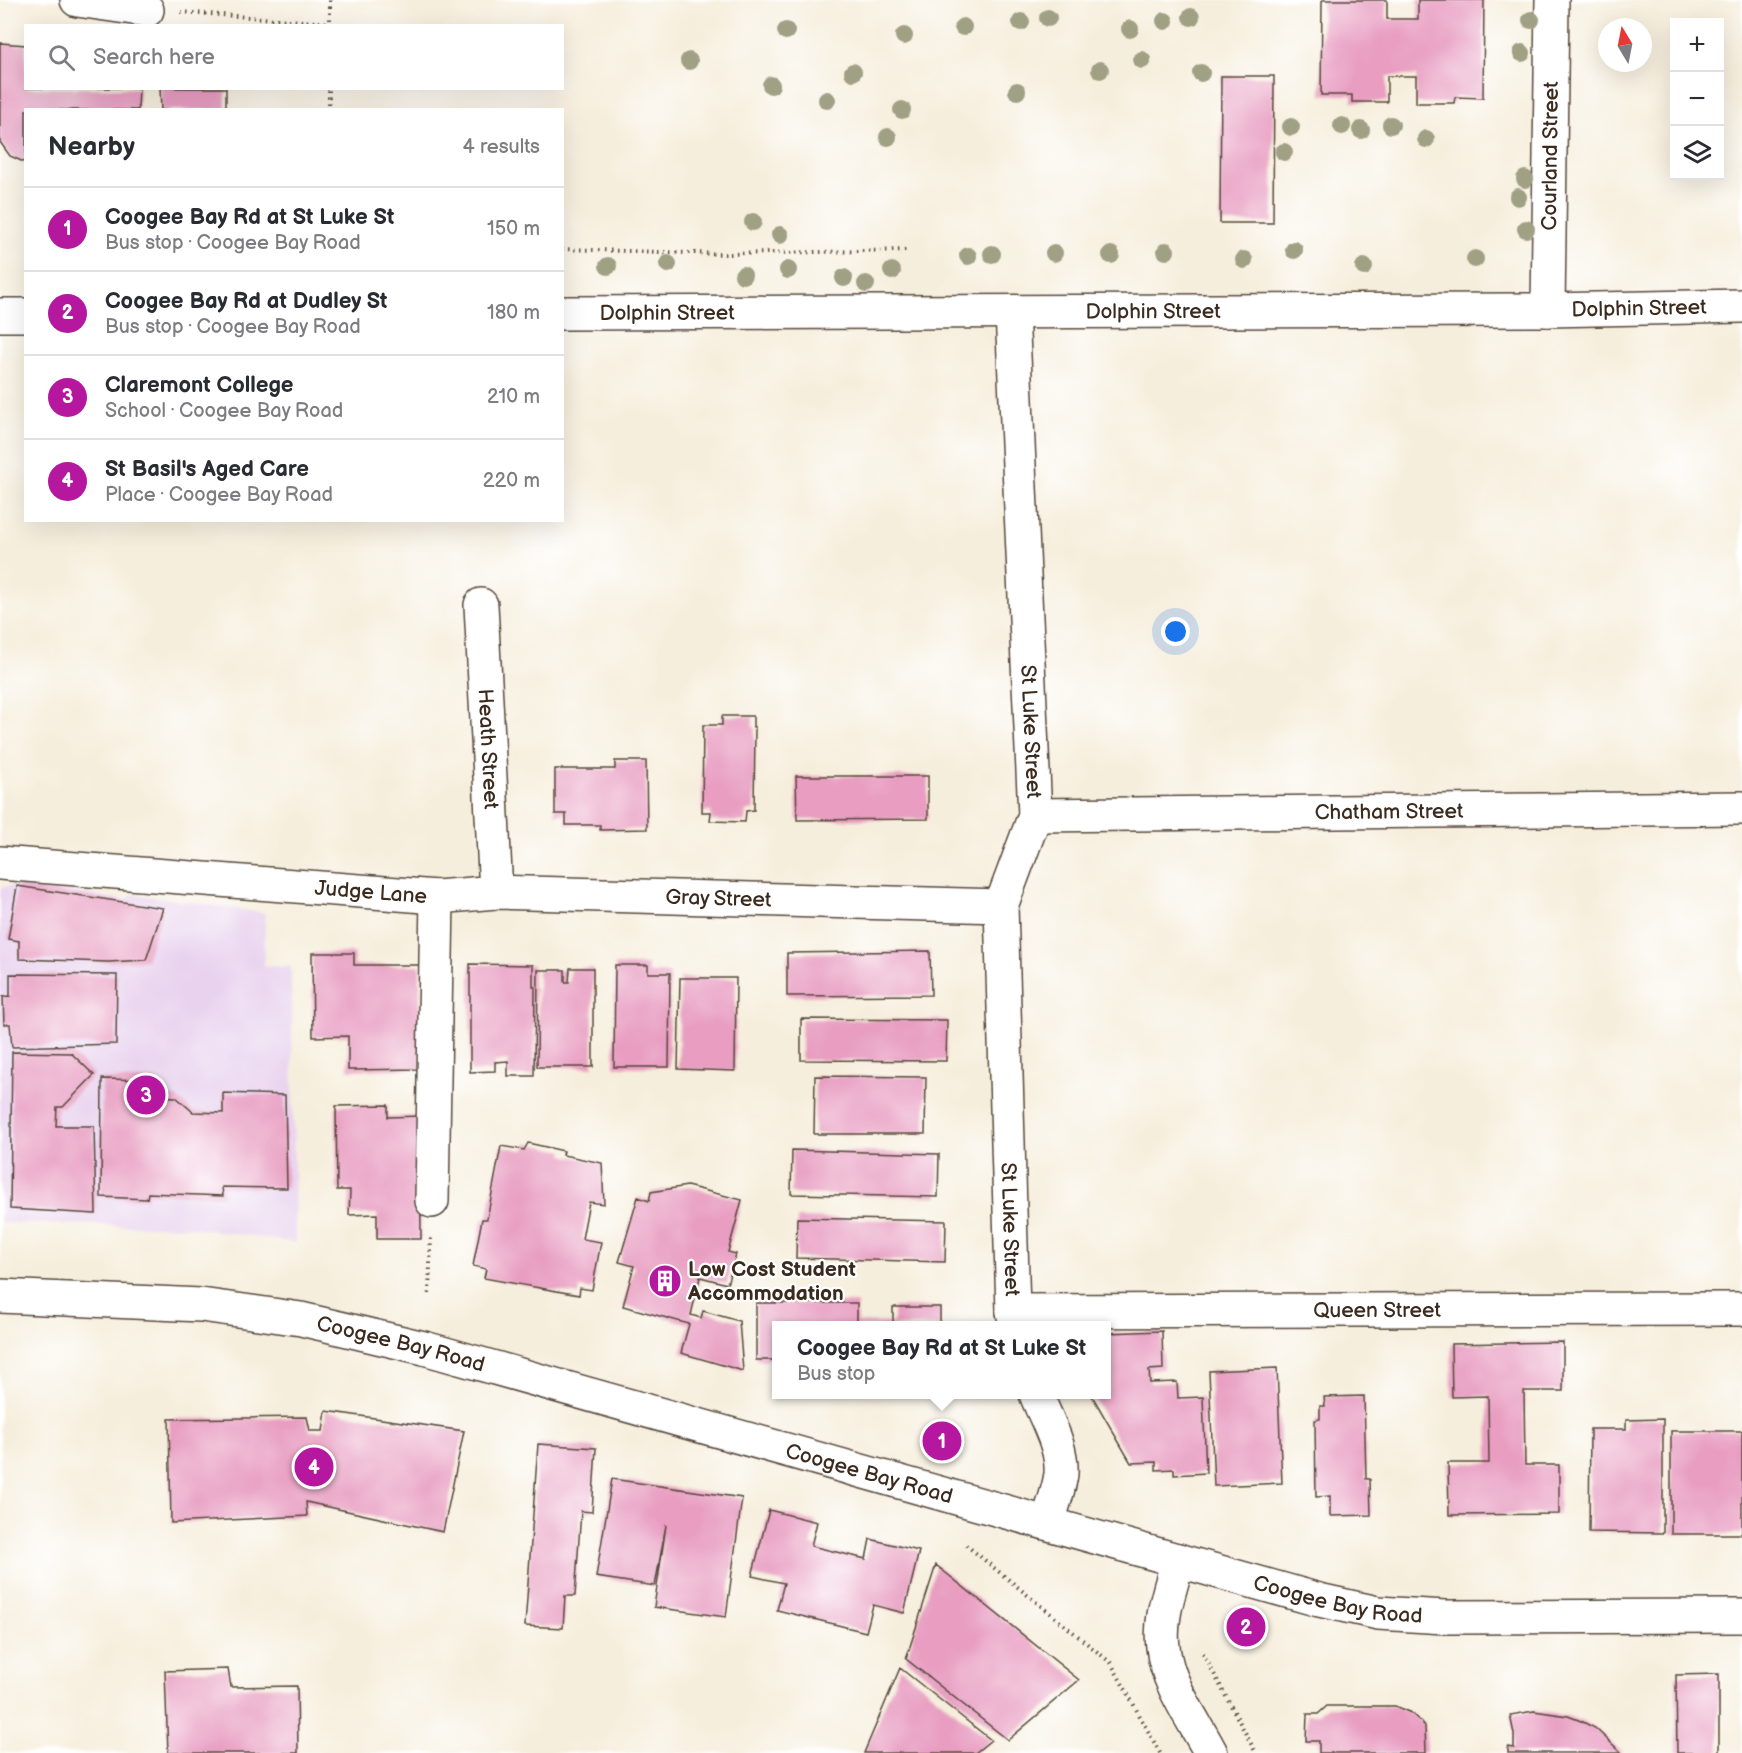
<!DOCTYPE html>
<html lang="en">
<head>
<meta charset="utf-8">
<style>
  body { margin:0; font-family:"Balsamiq Sans",sans-serif; background:#f7f7f7; color:#2b2b33 }
  .controls { position:absolute; right:18px; top:18px; display:grid; overflow:hidden; border-radius:0px; box-shadow:0 6px 24px #0002 }
  .controls button { width:54px; height:54px; display:grid; place-items:center; padding:0; border:0; border-bottom:2px solid #e1e1e2; background:#fff; color:#2b2b33; font:30px sans-serif }
  .compass { position:absolute; left:1598px; top:18px; width:54px; height:54px; border-radius:50%; background:#fff; box-shadow:0 6px 24px #0002; rotate:350deg }
  .you { position:absolute; left:1176px; top:632px; width:21px; height:21px; margin:-15px; border:4px solid #fff; border-radius:50%; background:#1a73e8; box-shadow:0 0 0 9px #1a73e833 }
  .badge { display:grid; place-items:center; width:39px; height:39px; border-radius:50%; background:#b5179e; color:#fff; font-size:20px; font-weight:700 }
  .pin { position:absolute; translate:-50% -50%; border:3px solid #fff; box-shadow:0 2px 6px #0006 }
  .popup { position:absolute; left:772px; top:1321px; width:339px; height:78px; box-sizing:border-box; display:grid; place-content:center; border-radius:0px; background:#fff; filter:drop-shadow(0 2px 4px #0005); font-size:20px; white-space:nowrap; color:#7c7c81 }
  .popup b { font-size:22px; color:#2b2b33 }
  .popup::after { content:''; position:absolute; left:50%; top:100%; margin-left:-12px; border:12px solid transparent; border-top-color:#fff }
  .list { margin:0; padding:0; list-style:none }
  h2 { display:flex; justify-content:space-between; align-items:center; height:78px; margin:0; padding:0 24px; font-size:26px }
  h2 small { font-size:20px; font-weight:400; color:#7c7c81 }
  .list li { display:grid; grid-template-columns:39px 1fr auto; gap:18px; align-items:center; box-sizing:border-box; height:84px; padding:0 24px; border-top:2px solid #e1e1e2 }
  .list b { display:block; font-size:22px; white-space:nowrap }
  .list p { margin:0; font-size:20px; white-space:nowrap; color:#7c7c81 }
  .list em { font-size:20px; font-style:normal; color:#7c7c81 }
  .icon { flex:none; width:33px; height:33px; fill:none; stroke:currentColor; stroke-width:2; stroke-linecap:round; stroke-linejoin:round }
  .map { position:relative; flex:none; width:1742px; height:1753px; overflow:hidden }
  .search { position:absolute; background:#fff; box-shadow:0 6px 24px #0002; left:24px; top:24px; width:540px; height:66px; display:flex; align-items:center; gap:15px; box-sizing:border-box; padding:0 21px; border-radius:0px; color:#7c7c81; font-size:22px }
  .panel { position:absolute; background:#fff; box-shadow:0 6px 24px #0002; left:24px; top:108px; width:540px; height:414px; border-radius:0px }
  .map>svg:first-child { display:block }
  .built { fill:#e8d2ee }
  .building { fill:#e89dc1 }
  .lines { fill:none; stroke-linecap:round; stroke-linejoin:round }
  .minor-casing { stroke:#57473a; stroke-width:36 }
  .major-casing { stroke:#57473a; stroke-width:36 }
  .path { stroke:#57473a; stroke-width:4; stroke-dasharray:1.5 4.5; stroke-linecap:butt }
  .minor { stroke:#fff; stroke-width:33 }
  .major { stroke:#fff; stroke-width:33 }
  .tree { fill:#a0a084 }
  .labels { text-anchor:middle; dominant-baseline:central; stroke-width:4.5; stroke-linejoin:round; paint-order:stroke }
  .street-label { font-size:21px; fill:#3b2a1e; stroke:#fff }
  .poi-label { font-size:21px; font-weight:bold; fill:#3b2a1e; stroke:#fff; text-anchor:start }
</style>
</head>
<body>
<div class="map">
<svg width="1742" height="1753" viewBox="0 0 1742 1753">
  <rect width="100%" height="100%" fill="#fff"/>
  <filter id="ink" filterUnits="userSpaceOnUse"><feTurbulence type="fractalNoise" baseFrequency=".0167" numOctaves="2"/><feDisplacementMap in="SourceGraphic" scale="12" xChannelSelector="R" yChannelSelector="G"/><feConvolveMatrix kernelMatrix="1 2 1 2 8 2 1 2 1" color-interpolation-filters="sRGB"/></filter>
  <filter id="wash" filterUnits="userSpaceOnUse"><feTurbulence type="fractalNoise" baseFrequency=".008" numOctaves="4" result="noise"/><feDisplacementMap in="SourceGraphic" scale="24" xChannelSelector="R" yChannelSelector="G"/><feGaussianBlur stdDeviation="1.35" result="paint"/><feColorMatrix in="noise" values="0 0 0 0 0 0 0 0 0 0 0 0 0 0 0 0 0 1.4 0 .05"/><feComposite in="paint" operator="in"/></filter>
  <g filter="url(#wash)">
    <rect width="100%" height="100%" fill="#f6eedc"/>
    <path class="built" d="M 19,884 L 126,900 L 133,894 L 265,913 L 264,966 L 291,967 L 295,1243 L 191,1227 L 0,1223 L 0,888 Z"/>
    <g id="blocks">
      <path class="building" d="M 1322,0 L 1387,0 L 1387,19 L 1418,19 L 1418,0 L 1484,0 L 1483,98 L 1455,97 L 1454,103 L 1416,103 L 1416,76 L 1387,76 L 1387,102 L 1352,102 L 1352,95 L 1321,95 Z
        M 0,43 L 26,45 L 26,88 L 139,88 L 138,110 L 26,110 L 26,163 L 10,156 L 0,142 Z
        M 1221,76 L 1274,76 L 1273,223 L 1220,223 Z
        M 160,88 L 226,88 L 226,110 L 161,110 Z
        M 722,716 L 753,716 L 753,727 L 755,727 L 754,810 L 746,811 L 745,822 L 710,821 L 711,812 L 702,812 L 703,725 L 722,725 Z
        M 615,761 L 646,761 L 647,829 L 600,830 L 600,825 L 566,825 L 566,814 L 555,814 L 555,769 L 615,769 Z
        M 796,776 L 928,776 L 928,819 L 797,820 Z
        M 17,886 L 163,908 L 146,960 L 108,962 L 19,959 L 19,941 L 8,939 Z
        M 930,951 L 931,995 L 787,996 L 787,953 Z
        M 312,953 L 354,953 L 354,965 L 420,965 L 421,1069 L 348,1070 L 348,1036 L 313,1037 Z
        M 470,964 L 533,965 L 533,987 L 535,987 L 534,1076 L 508,1076 L 508,1061 L 495,1062 L 495,1071 L 470,1072 Z
        M 615,965 L 648,965 L 648,973 L 670,973 L 669,1067 L 614,1067 Z
        M 570,968 L 593,968 L 593,1067 L 537,1067 L 538,970 L 565,970 L 565,982 L 569,982 Z
        M 10,974 L 117,975 L 116,1044 L 12,1047 L 10,1024 L 4,1024 L 3,997 L 10,996 Z
        M 680,978 L 736,978 L 735,1071 L 678,1069 Z
        M 801,1019 L 947,1020 L 946,1061 L 801,1060 Z
        M 12,1052 L 71,1053 L 94,1075 L 63,1107 L 57,1107 L 56,1126 L 94,1126 L 96,1214 L 10,1209 Z
        M 815,1076 L 926,1077 L 925,1134 L 814,1134 Z
        M 102,1079 L 155,1080 L 157,1096 L 176,1097 L 193,1112 L 223,1113 L 223,1093 L 285,1095 L 287,1188 L 222,1187 L 223,1196 L 148,1193 L 147,1199 L 101,1197 Z
        M 388,1105 L 388,1117 L 420,1116 L 421,1239 L 377,1239 L 377,1214 L 349,1215 L 350,1190 L 337,1190 L 336,1106 Z
        M 528,1143 L 564,1151 L 563,1155 L 602,1163 L 604,1204 L 589,1202 L 582,1239 L 601,1242 L 592,1290 L 580,1288 L 579,1295 L 484,1278 L 486,1269 L 473,1266 L 482,1219 L 487,1219 L 501,1146 L 524,1150 Z
        M 792,1150 L 939,1154 L 938,1197 L 791,1194 Z
        M 687,1186 L 742,1200 L 728,1252 L 736,1254 L 727,1284 L 700,1277 L 691,1315 L 701,1318 L 703,1311 L 739,1321 L 743,1371 L 681,1353 L 689,1324 L 623,1306 L 634,1266 L 619,1262 L 638,1197 L 649,1201 L 651,1192 Z
        M 797,1218 L 946,1221 L 945,1262 L 796,1258 Z
        M 756,1303 L 857,1303 L 857,1323 L 893,1323 L 893,1307 L 940,1307 L 940,1326 L 777,1326 L 777,1360 L 756,1360 Z
        M 1162,1331 L 1163,1369 L 1149,1370 L 1150,1383 L 1177,1382 L 1178,1398 L 1203,1397 L 1206,1473 L 1174,1475 L 1174,1469 L 1156,1470 L 1156,1462 L 1131,1463 L 1091,1394 L 1107,1394 L 1107,1333 Z
        M 1563,1342 L 1563,1391 L 1524,1391 L 1525,1465 L 1559,1465 L 1559,1514 L 1449,1515 L 1448,1463 L 1489,1463 L 1488,1396 L 1452,1397 L 1451,1344 Z
        M 1277,1368 L 1282,1483 L 1214,1486 L 1209,1371 Z
        M 1364,1396 L 1366,1479 L 1370,1479 L 1371,1515 L 1330,1516 L 1330,1496 L 1316,1497 L 1315,1420 L 1320,1419 L 1320,1406 L 1325,1406 L 1324,1397 Z
        M 326,1411 L 464,1431 L 443,1532 L 306,1502 L 307,1516 L 171,1523 L 169,1419 L 307,1417 L 310,1431 L 323,1431 Z
        M 1663,1419 L 1663,1533 L 1589,1532 L 1590,1429 L 1626,1429 L 1626,1420 Z
        M 1671,1431 L 1742,1431 L 1742,1534 L 1671,1534 Z
        M 538,1444 L 596,1448 L 592,1512 L 581,1511 L 575,1596 L 565,1596 L 563,1628 L 525,1626 Z
        M 612,1479 L 742,1498 L 726,1617 L 654,1607 L 666,1525 L 655,1586 L 596,1577 Z
        M 769,1510 L 817,1522 L 811,1546 L 866,1559 L 870,1539 L 919,1551 L 904,1613 L 873,1605 L 866,1632 L 777,1610 L 784,1583 L 752,1576 Z
        M 936,1565 L 1079,1680 L 1008,1740 L 906,1659 Z
        M 900,1668 L 991,1740 L 975,1753 L 864,1753 Z
        M 228,1669 L 231,1687 L 297,1686 L 298,1753 L 168,1753 L 165,1671 Z
        M 1719,1674 L 1719,1753 L 1677,1753 L 1676,1675 Z
        M 1327,1706 L 1395,1706 L 1411,1713 L 1425,1726 L 1426,1753 L 1319,1753 L 1319,1741 L 1306,1741 L 1307,1714 L 1318,1714 Z
        M 1534,1711 L 1568,1716 L 1581,1721 L 1595,1728 L 1622,1753 L 1508,1753 L 1508,1747 L 1514,1748 L 1514,1734 L 1510,1715 Z"/>
    </g>
  </g>
  <g filter="url(#ink)">
    <use href="#blocks" fill-opacity="0" stroke="#57473a" stroke-width="1.5"/>
    <g class="lines">
      <defs>
        <g id="minor">
          <path d="M 77,0 L 147,10"/>
          <path id="s1" d="M 1548,310 L 1552,0"/>
          <path id="s2" d="M 1012,312 L 1035,815 L 1001,906 L 1013,1311 L 1016,1326"/>
          <path id="s3" d="M 562,313 L 1548,310 L 1742,306"/>
          <path d="M 0,315 L 26,315"/>
          <path id="s4" d="M 481,605 L 496,892"/>
          <path id="s5" d="M 1035,815 L 1742,808"/>
          <path id="s6" d="M 0,863 L 437,897 L 496,892 L 1001,906"/>
          <path d="M 432,1201 L 437,897"/>
          <path id="s7" d="M 1013,1311 L 1742,1309"/>
          <path d="M 1036,1394 C 1046,1419 1063,1447 1061,1474 C 1059,1490 1052,1507 1048,1523"/>
          <path d="M 1178,1560 C 1171,1587 1159,1618 1163,1647 C 1167,1685 1194,1720 1211,1753"/>
        </g>
        <g id="major">
          <path id="s8" d="M 0,1296 L 201,1305 L 301,1319 L 424,1348 L 1319,1600 L 1378,1613 L 1445,1617 L 1742,1616"/>
        </g>
      </defs>
      <use href="#minor" class="minor-casing"/>
      <use href="#major" class="major-casing"/>
      <path class="path" d="M 181,12 L 330,23
        M 330,26 L 330,0
        M 329,110 L 329,88
        M 562,249 L 726,254 L 906,250
        M 429,1294 L 431,1235
        M 966,1545 L 1111,1663 L 1160,1753
        M 1203,1653 L 1256,1753"/>
      <use href="#minor" class="minor"/>
      <use href="#major" class="major"/>
    </g>
    <g class="tree">
      <circle cx="1191" cy="17" r="9"/>
      <circle cx="1048" cy="18" r="9"/>
      <circle cx="1531" cy="20" r="9"/>
      <circle cx="1165" cy="21" r="9"/>
      <circle cx="1021" cy="22" r="9"/>
      <circle cx="963" cy="27" r="9"/>
      <circle cx="1130" cy="29" r="9"/>
      <circle cx="786" cy="31" r="9"/>
      <circle cx="904" cy="36" r="9"/>
      <circle cx="1522" cy="53" r="9"/>
      <circle cx="1142" cy="60" r="9"/>
      <circle cx="689" cy="61" r="9"/>
      <circle cx="1100" cy="70" r="9"/>
      <circle cx="853" cy="72" r="9"/>
      <circle cx="1201" cy="73" r="9"/>
      <circle cx="771" cy="85" r="9"/>
      <circle cx="1017" cy="91" r="9"/>
      <circle cx="827" cy="100" r="9"/>
      <circle cx="902" cy="110" r="9"/>
      <circle cx="1391" cy="125" r="9"/>
      <circle cx="1342" cy="126" r="9"/>
      <circle cx="1291" cy="127" r="9"/>
      <circle cx="1361" cy="130" r="9"/>
      <circle cx="888" cy="137" r="9"/>
      <circle cx="1426" cy="139" r="9"/>
      <circle cx="1284" cy="152" r="9"/>
      <circle cx="1525" cy="179" r="9"/>
      <circle cx="1518" cy="197" r="9"/>
      <circle cx="753" cy="222" r="9"/>
      <circle cx="1526" cy="229" r="9"/>
      <circle cx="780" cy="235" r="9"/>
      <circle cx="1294" cy="250" r="9"/>
      <circle cx="1166" cy="251" r="9"/>
      <circle cx="1054" cy="253" r="9"/>
      <circle cx="992" cy="254" r="9"/>
      <circle cx="1111" cy="255" r="9"/>
      <circle cx="968" cy="256" r="9"/>
      <circle cx="1475" cy="259" r="9"/>
      <circle cx="1244" cy="260" r="9"/>
      <circle cx="668" cy="264" r="9"/>
      <circle cx="608" cy="266" r="9"/>
      <circle cx="1364" cy="267" r="9"/>
      <circle cx="788" cy="270" r="9"/>
      <circle cx="892" cy="271" r="9"/>
      <circle cx="743" cy="275" r="9"/>
      <circle cx="844" cy="278" r="9"/>
      <circle cx="866" cy="284" r="9"/>
    </g>
  </g>
  <defs>
    <symbol id="building-disc" viewBox="-11 -11 22 22"><circle r="9.5" fill="#b5179e" stroke="#fff"/><path d="M-4-6H4V6H1V3H-1V6H-4ZM-2.5-4.3h1.7v1.8h-1.7ZM.8-4.3h1.7v1.8H.8ZM-2.5-1h1.7V.8h-1.7ZM.8-1h1.7V.8H.8Z" fill="#fff"/></symbol>
  </defs>
  <g fill-rule="evenodd">
    <use href="#building-disc" x="646" y="1262" width="38" height="38"/>
  </g>
  <g class="labels">
    <g class="street-label">
      <text stroke="none"><textPath href="#s1" startOffset="154">Courland Street</textPath></text>
      <text stroke="none"><textPath href="#s3" startOffset="1077">Dolphin Street</textPath></text>
      <text stroke="none"><textPath href="#s3" startOffset="591">Dolphin Street</textPath></text>
      <text stroke="none"><textPath href="#s3" startOffset="105">Dolphin Street</textPath></text>
      <text stroke="none"><textPath href="#s2" startOffset="420">St Luke Street</textPath></text>
      <text stroke="none"><textPath href="#s4" startOffset="144">Heath Street</textPath></text>
      <text stroke="none"><textPath href="#s5" startOffset="354">Chatham Street</textPath></text>
      <text stroke="none"><textPath href="#s6" startOffset="372">Judge Lane</textPath></text>
      <text stroke="none"><textPath href="#s6" startOffset="720">Gray Street</textPath></text>
      <text stroke="none"><textPath href="#s2" startOffset="924">St Luke Street</textPath></text>
      <text stroke="none"><textPath href="#s7" startOffset="364">Queen Street</textPath></text>
      <text stroke="none"><textPath href="#s8" startOffset="405">Coogee Bay Road</textPath></text>
      <text stroke="none"><textPath href="#s8" startOffset="891">Coogee Bay Road</textPath></text>
      <text stroke="none"><textPath href="#s8" startOffset="1377">Coogee Bay Road</textPath></text>
    </g>
    <g class="poi-label">
      <text x="688" y="1269">Low Cost Student<tspan x="688" dy="24">Accommodation</tspan></text>
    </g>
  </g>
</svg>
<div class="controls">
<button>+</button>
<button>−</button>
<button><svg class="icon" aria-label="layers" viewBox="0 0 24 24"><path d="M12 4l9 5-9 5-9-5zM3 14l9 5 9-5"/></svg></button>
</div>
<svg class="compass" viewBox="-18 -18 36 36"><path d="M0-13l5 13h-10z" fill="#e53935"/><path d="M0 13l5-13h-10z" fill="#7c7c81"/></svg>
<div class="you"></div>
<div class="pin badge" style="left:942px;top:1441px">1</div>
<div class="popup"><b>Coogee Bay Rd at St Luke St</b>Bus stop</div>
<div class="pin badge" style="left:1246px;top:1627px">2</div>
<div class="pin badge" style="left:146px;top:1095px">3</div>
<div class="pin badge" style="left:314px;top:1467px">4</div>
<div class="search"><svg class="icon" aria-label="search" viewBox="0 0 24 24"><circle cx="10" cy="10" r="6"/><path d="M15 15l6 6"/></svg>Search here</div>
<section class="panel">
<h2>Nearby<small>4 results</small></h2>
<ul class="list">
<li><span class="badge">1</span><div><b>Coogee Bay Rd at St Luke St</b><p>Bus stop · Coogee Bay Road</p></div><em>150 m</em></li>
<li><span class="badge">2</span><div><b>Coogee Bay Rd at Dudley St</b><p>Bus stop · Coogee Bay Road</p></div><em>180 m</em></li>
<li><span class="badge">3</span><div><b>Claremont College</b><p>School · Coogee Bay Road</p></div><em>210 m</em></li>
<li><span class="badge">4</span><div><b>St Basil's Aged Care</b><p>Place · Coogee Bay Road</p></div><em>220 m</em></li>
</ul>
</section>
</div>
</body>
</html>
